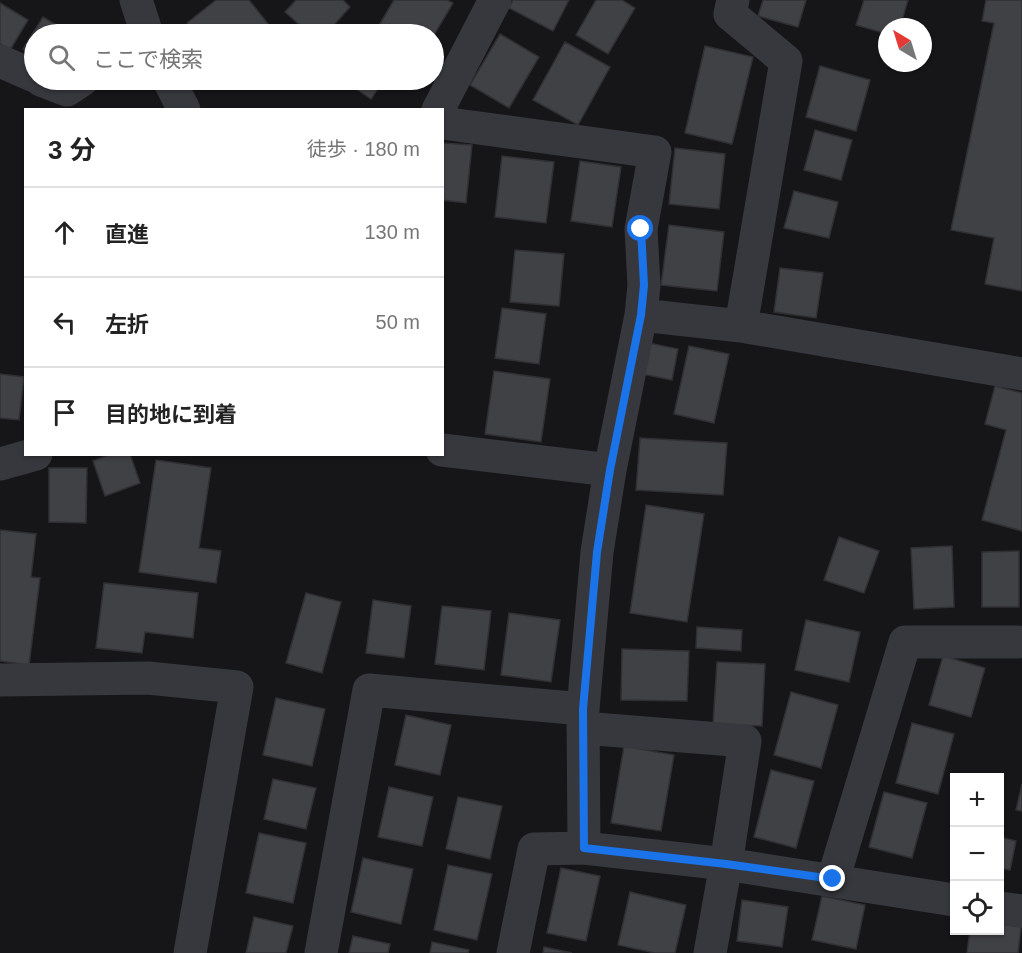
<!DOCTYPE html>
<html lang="ja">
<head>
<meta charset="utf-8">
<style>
  body { margin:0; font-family:Arial,"Noto Sans JP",sans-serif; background:#f6f6f6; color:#222 }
  .controls { position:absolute; right:18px; bottom:18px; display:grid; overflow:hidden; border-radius:0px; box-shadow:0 2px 4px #0004 }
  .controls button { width:54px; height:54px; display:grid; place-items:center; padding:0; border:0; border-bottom:2px solid #e0e0e0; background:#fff; color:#222; font:30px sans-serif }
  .compass { position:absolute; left:878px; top:18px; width:54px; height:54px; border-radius:50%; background:#fff; box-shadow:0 2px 4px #0004; rotate:322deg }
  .stop { position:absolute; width:18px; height:18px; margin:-14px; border:4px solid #1a73e8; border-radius:50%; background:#fff }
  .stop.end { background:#1a73e8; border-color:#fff; box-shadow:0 2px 6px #0008 }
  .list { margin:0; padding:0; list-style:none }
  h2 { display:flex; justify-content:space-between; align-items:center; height:78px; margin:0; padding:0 24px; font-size:26px }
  h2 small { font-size:20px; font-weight:400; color:#767676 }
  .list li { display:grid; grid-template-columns:39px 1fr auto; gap:18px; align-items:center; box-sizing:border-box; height:90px; padding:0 24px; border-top:2px solid #e0e0e0 }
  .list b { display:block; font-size:22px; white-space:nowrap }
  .list em { font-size:20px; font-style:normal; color:#767676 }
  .icon { flex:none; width:33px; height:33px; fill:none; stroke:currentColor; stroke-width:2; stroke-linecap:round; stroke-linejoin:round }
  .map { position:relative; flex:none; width:1022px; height:953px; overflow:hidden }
  .search { position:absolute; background:#fff; box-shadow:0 2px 4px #0004; left:24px; top:24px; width:420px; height:66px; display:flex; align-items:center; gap:15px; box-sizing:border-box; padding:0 21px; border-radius:33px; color:#767676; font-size:22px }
  .panel { position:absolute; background:#fff; box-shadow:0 2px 4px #0004; left:24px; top:108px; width:420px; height:348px; border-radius:0px }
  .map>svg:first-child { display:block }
  .building { fill:#404145; stroke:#303034; stroke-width:1.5 }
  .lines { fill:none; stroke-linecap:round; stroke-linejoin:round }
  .minor { stroke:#37383d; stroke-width:33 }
  .route { stroke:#1a73e8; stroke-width:8 }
</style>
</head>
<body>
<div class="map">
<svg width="1022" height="953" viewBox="0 0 1022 953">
  <rect width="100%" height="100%" fill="#161618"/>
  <path class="building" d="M 216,0 L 249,0 L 276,34 L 196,34 L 187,23 Z
    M 296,0 L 343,0 L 350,7 L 326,34 L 310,34 L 285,12 Z
    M 394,0 L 447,0 L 453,3 L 434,35 L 390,34 L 378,27 Z
    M 513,0 L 569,0 L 553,31 L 509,8 Z
    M 596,0 L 622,0 L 635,8 L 608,54 L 576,35 Z
    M 763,0 L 806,0 L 798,27 L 758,16 Z
    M 864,0 L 908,0 L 900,27 L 887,27 L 887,34 L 856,25 Z
    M 986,0 L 1022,0 L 1022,291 L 985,284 L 994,238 L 951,230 L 994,23 L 982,21 Z
    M 0,3 L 28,20 L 10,50 L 0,44 Z
    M 43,17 L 71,34 L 34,34 L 34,56 L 23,49 Z
    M 500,34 L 539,57 L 509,108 L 470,85 Z
    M 565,42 L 610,67 L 578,125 L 533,100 Z
    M 705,46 L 753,57 L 732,144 L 685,133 Z
    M 820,66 L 870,80 L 856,131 L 806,117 Z
    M 343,80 L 384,80 L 371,99 Z
    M 815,130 L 852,140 L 841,180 L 804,170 Z
    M 442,143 L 472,145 L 466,203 L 442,200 Z
    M 675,148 L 725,154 L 719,209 L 669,204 Z
    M 502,156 L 554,162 L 546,223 L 495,217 Z
    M 580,161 L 621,167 L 612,227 L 571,221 Z
    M 794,191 L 838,202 L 829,238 L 784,228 Z
    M 669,225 L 724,232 L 717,291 L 661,285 Z
    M 515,250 L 564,254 L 559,306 L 510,302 Z
    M 780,268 L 823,273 L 816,318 L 774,312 Z
    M 502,308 L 546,314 L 539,364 L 495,358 Z
    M 649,343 L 678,349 L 672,380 L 642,374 Z
    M 689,346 L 729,354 L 714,423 L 674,414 Z
    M 494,371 L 550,379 L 541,442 L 485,434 Z
    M 0,374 L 24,377 L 19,420 L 0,418 Z
    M 995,386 L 1022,393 L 1022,531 L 982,520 L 1006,430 L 985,424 Z
    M 640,438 L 727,443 L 723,495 L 636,490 Z
    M 111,454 L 130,454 L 140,483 L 105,496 L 93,461 Z
    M 156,460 L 211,468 L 199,548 L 221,551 L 216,583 L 139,572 Z
    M 49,468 L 87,468 L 86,523 L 49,522 Z
    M 646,505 L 704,514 L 687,622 L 630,613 Z
    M 0,530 L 36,534 L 31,577 L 40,578 L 29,665 L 0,661 Z
    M 839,537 L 879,551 L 864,593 L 824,580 Z
    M 952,546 L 954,607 L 914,609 L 911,548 Z
    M 1019,551 L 1019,607 L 982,607 L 982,552 Z
    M 104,583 L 198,593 L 193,638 L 145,632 L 142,653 L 96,648 Z
    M 306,593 L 341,602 L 322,673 L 286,663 Z
    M 373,600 L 411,606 L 404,658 L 366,653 Z
    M 442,606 L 491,611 L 484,670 L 435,664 Z
    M 509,613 L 560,620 L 551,682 L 501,675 Z
    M 806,620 L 860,632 L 849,682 L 795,670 Z
    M 697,627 L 742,630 L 741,651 L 696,648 Z
    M 622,649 L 689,651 L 687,701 L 621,700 Z
    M 943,656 L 985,668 L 971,717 L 929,705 Z
    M 717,662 L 765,664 L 762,726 L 713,724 Z
    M 791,692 L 838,705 L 821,768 L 774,755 Z
    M 276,698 L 325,709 L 312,766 L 263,755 Z
    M 406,715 L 451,725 L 440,775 L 395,765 Z
    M 912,723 L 954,734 L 938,794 L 896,783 Z
    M 624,746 L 674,755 L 661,831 L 611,823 Z
    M 771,770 L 814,781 L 796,848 L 754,837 Z
    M 273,779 L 316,788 L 306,829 L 264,819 Z
    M 1022,784 L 1022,811 L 1016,810 Z
    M 389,787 L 433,797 L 422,846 L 378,837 Z
    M 884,792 L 927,803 L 912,858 L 869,847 Z
    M 458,797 L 502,806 L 490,859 L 446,849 Z
    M 259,833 L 306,843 L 293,903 L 246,893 Z
    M 1000,837 L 1016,841 L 1010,870 L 1000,868 Z
    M 363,858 L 413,869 L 401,924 L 351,912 Z
    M 448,865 L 492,874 L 477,940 L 434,930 Z
    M 561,868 L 600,876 L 586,941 L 547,933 Z
    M 630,892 L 686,905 L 675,953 L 655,953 L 618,945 Z
    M 822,896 L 865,905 L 856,949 L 812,940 Z
    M 742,900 L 788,907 L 782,947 L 737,941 Z
    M 254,917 L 293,926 L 286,953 L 246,953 Z
    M 1000,924 L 1021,927 L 1018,953 L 967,953 L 970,930 L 1000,930 Z
    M 353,936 L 390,944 L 388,953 L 349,953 Z
    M 432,942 L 469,950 L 468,953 L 430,953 Z
    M 544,947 L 572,953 L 543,953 Z"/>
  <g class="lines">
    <path class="minor" d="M 136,0 L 147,34
      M 733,0 L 730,14 L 786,61 L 741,326
      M 0,61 L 34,76
      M 41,80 L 67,90 L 82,80
      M 169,80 L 184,110
      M 438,110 L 495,0
      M 442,123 L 655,152 L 641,229 L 644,285 L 641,315 L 610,470 L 442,450
      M 641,315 L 741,326 L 1022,374
      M 0,464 L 36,454
      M 0,680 L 148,678 L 237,687 L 190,953
      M 583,728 L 745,741 L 726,864 L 710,953
      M 584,848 L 583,709 L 597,552 L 610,470
      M 833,880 L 905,642 L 1018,642
      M 1000,908 L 1022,911
      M 321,953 L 369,690 L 583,709
      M 513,953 L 534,849 L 584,848 L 726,864 L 954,900"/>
  </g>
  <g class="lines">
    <path class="route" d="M 641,229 L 644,285 L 641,315 L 610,470 L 597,552 L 583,709 L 584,848 L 726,864 L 833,879"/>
  </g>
</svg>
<div class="controls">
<button>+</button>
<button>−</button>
<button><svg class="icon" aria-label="locate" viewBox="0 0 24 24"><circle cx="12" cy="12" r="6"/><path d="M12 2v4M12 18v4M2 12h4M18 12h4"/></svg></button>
</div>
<svg class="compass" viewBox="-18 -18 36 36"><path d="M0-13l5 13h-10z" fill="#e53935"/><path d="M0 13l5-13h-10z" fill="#767676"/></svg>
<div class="stop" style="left:641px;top:229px"></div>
<div class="stop end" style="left:833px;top:879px"></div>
<div class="search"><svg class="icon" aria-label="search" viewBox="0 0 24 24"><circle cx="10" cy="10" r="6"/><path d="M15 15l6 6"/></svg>ここで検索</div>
<section class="panel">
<h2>3 分<small>徒歩 · 180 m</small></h2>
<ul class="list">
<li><svg class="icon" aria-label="ahead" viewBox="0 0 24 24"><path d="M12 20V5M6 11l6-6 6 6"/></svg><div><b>直進</b></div><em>130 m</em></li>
<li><svg class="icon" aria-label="left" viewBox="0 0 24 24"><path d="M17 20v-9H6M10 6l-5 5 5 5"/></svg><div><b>左折</b></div><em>50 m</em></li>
<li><svg class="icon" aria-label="arrive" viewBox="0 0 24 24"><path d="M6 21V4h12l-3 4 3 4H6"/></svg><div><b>目的地に到着</b></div></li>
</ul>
</section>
</div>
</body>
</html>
